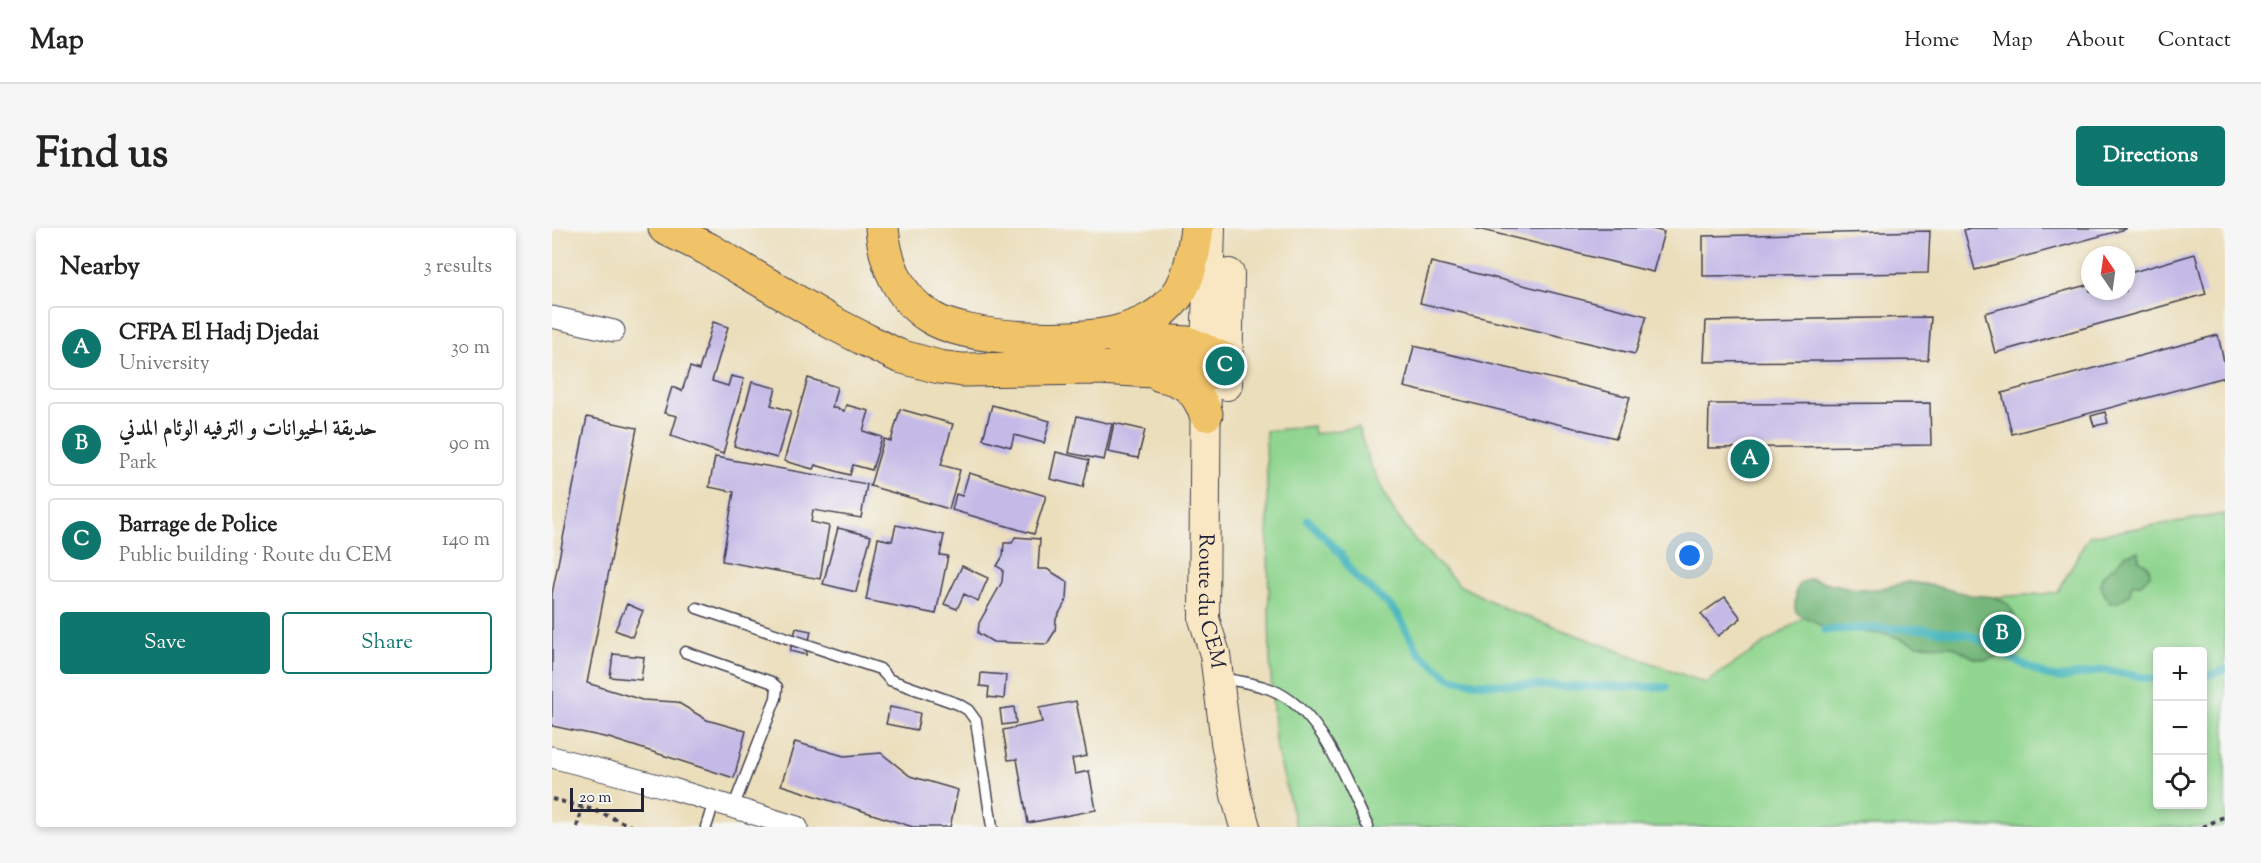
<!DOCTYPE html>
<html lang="en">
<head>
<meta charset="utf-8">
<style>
  body { margin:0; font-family:"Sorts Mill Goudy",Amiri,serif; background:#f6f6f6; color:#222 }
  .controls { position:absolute; right:18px; bottom:18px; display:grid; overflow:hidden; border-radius:6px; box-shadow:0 3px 9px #0003 }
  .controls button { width:54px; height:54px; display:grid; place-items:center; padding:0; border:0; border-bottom:2px solid #e0e0e0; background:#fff; color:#222; font:30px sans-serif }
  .compass { position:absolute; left:1529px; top:18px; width:54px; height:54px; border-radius:50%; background:#fff; box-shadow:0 3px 9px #0003; rotate:347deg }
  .scale { position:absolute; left:18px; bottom:15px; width:74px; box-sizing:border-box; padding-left:6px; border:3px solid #22223b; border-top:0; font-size:16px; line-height:21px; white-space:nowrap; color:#22223b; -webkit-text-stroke:4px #f6f6f2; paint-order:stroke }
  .you { position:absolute; left:1138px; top:328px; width:21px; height:21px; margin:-15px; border:4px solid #fff; border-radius:50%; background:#1a73e8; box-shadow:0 0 0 9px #1a73e833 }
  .badge { display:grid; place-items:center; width:39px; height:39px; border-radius:50%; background:#0f766e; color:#fff; font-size:20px; font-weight:700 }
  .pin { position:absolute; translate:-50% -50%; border:3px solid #fff; box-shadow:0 2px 6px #0006 }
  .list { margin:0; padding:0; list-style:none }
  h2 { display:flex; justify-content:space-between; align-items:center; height:78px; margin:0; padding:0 24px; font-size:26px }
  h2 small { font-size:20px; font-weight:400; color:#767676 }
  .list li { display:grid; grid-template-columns:39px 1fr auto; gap:18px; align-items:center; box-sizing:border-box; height:84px; margin:0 12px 12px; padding:0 12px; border:2px solid #e0e0e0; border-radius:6px }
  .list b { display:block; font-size:22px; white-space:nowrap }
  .list p { margin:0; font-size:20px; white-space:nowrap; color:#767676 }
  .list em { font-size:20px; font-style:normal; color:#767676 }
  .actions { display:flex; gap:12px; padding:18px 24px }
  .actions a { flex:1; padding:14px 0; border:2px solid #0f766e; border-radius:6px; text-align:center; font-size:21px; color:#0f766e }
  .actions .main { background:#0f766e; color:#fff }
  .icon { flex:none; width:33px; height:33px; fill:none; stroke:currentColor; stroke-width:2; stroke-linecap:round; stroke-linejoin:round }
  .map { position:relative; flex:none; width:1673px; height:599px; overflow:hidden; border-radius:6px }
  header { display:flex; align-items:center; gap:36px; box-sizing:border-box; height:84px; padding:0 30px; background:#fff; border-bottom:2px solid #e0e0e0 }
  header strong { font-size:28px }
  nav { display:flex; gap:33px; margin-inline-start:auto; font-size:21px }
  .intro { display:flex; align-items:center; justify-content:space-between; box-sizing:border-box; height:144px; padding:0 36px }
  h1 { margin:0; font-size:42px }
  .button { padding:15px 27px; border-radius:6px; background:#0f766e; color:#fff; font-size:21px; font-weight:700 }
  main { display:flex; gap:36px; padding:0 36px }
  aside { flex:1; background:#fff; border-radius:6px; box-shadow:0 3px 9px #0003 }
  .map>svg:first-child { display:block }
  .green { fill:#91d690; stroke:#5a7c66; stroke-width:1.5; fill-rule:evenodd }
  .forest { fill:#74b77a; stroke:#4b6c5a; stroke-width:1.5 }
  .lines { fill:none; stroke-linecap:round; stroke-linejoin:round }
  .stream { stroke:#46b6bd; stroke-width:8 }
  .building { fill:#c5bae7 }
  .lane-casing { stroke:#403e4e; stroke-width:13 }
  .street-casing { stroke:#403e4e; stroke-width:23 }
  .secondary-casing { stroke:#403e4e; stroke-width:32 }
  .highway-casing { stroke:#403e4e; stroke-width:35 }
  .path { stroke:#403e4e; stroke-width:4; stroke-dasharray:4.5 4.5; stroke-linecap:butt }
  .lane { stroke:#fff; stroke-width:10 }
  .street { stroke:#fff; stroke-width:21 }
  .secondary { stroke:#f9e7c3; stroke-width:30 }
  .highway { stroke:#f0c369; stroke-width:33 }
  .labels { text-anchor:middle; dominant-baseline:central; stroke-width:5; stroke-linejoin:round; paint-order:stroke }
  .street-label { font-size:21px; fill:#22223b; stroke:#f6f6f2 }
</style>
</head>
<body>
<header>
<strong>Map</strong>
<nav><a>Home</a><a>Map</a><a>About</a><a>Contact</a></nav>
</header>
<div class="intro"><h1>Find us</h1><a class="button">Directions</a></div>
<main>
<aside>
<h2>Nearby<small>3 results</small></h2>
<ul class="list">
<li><span class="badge">A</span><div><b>CFPA El Hadj Djedai</b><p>University</p></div><em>30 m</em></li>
<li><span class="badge">B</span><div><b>حديقة الحيوانات و الترفيه الوئام المدني</b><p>Park</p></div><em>90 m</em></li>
<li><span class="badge">C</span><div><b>Barrage de Police</b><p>Public building · Route du CEM</p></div><em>140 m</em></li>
</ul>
<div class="actions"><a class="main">Save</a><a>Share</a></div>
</aside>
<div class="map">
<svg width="1673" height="599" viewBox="0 0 1673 599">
  <rect width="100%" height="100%" fill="#f6f6f2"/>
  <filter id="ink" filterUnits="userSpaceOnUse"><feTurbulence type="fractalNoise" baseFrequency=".0167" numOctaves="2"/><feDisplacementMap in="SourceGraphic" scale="12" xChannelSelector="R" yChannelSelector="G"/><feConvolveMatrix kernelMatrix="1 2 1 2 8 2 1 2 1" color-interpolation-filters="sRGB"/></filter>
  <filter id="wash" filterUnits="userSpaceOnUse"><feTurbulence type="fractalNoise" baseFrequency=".008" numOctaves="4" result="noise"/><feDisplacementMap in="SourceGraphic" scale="24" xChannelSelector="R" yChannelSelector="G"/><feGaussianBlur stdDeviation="1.35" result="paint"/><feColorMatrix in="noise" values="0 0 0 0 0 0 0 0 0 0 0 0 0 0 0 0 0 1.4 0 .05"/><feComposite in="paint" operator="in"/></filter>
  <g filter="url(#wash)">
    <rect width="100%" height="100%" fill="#ebdebb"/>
    <path class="green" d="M 761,198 L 762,206 L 806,199 L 818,236 L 841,282 L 860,309 L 907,357 L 954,381 L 1153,455 L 1266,380 L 1505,365 L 1537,308 L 1673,286 L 1673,599 L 744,599 L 723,514 L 718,431 L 714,203 ZM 1606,424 L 1650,424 L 1650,576 L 1606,576 Z"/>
    <path class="forest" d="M 1587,323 L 1587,332 L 1597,338 L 1598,347 L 1589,356 L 1580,356 L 1578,366 C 1571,371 1566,376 1558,375 C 1535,343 1560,348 1572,327 Z
      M 1259,351 L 1299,360 L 1313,361 L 1326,361 L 1356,354 L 1379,357 L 1418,367 L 1443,369 L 1456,376 L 1462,386 L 1464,395 L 1460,414 L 1456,419 L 1444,429 L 1434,432 L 1422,430 L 1401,418 L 1365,417 L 1338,407 L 1288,401 L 1273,402 L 1262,393 L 1247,387 L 1243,382 L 1244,363 L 1248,355 Z"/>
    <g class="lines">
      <path class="stream" d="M 756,292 L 788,325 L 802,347 L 835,375 L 846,387 L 868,426 L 898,450 L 924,455 L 991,458 L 1114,459
        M 1273,402 L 1317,400 L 1370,401 L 1415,406 L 1440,417 L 1456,429 L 1496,448 L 1509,450 L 1552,442 L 1606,452
        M 1650,449 L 1673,442"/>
    </g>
    <g id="blocks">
      <path class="building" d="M 922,0 L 1096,0 L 1112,4 L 1101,44 Z
        M 1418,0 L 1574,0 L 1574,1 L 1423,42 L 1412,2 Z
        M 1378,3 L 1376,45 L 1151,48 L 1151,8 Z
        M 1643,26 L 1654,66 L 1443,125 L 1433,85 L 1538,56 L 1538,63 L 1574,63 L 1574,46 Z
        M 879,34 L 1095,88 L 1083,126 L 868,75 Z
        M 1379,89 L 1376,132 L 1152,134 L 1154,93 Z
        M 161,94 L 176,99 L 160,153 L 176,158 L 179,148 L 192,151 L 171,226 L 119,208 L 125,188 L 112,185 L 120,159 L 130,163 L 138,139 L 147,142 Z
        M 1666,107 L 1673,138 L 1673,149 L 1460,206 L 1450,165 Z
        M 862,118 L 1078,169 L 1064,210 L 852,159 Z
        M 256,150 L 285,159 L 280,179 L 292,183 L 294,177 L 317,183 L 311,203 L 330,209 L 320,242 L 301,237 L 298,247 L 263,237 L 261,241 L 232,233 Z
        M 200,154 L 224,160 L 219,177 L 239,183 L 225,230 L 182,218 Z
        M 1378,175 L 1379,217 L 1156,220 L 1157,176 Z
        M 440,177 L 498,193 L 492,215 L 462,207 L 459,219 L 431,211 Z
        M 348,181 L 401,196 L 389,237 L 408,242 L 397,281 L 318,258 L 332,211 L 339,213 Z
        M 1553,184 L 1556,195 L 1542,198 L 1539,188 Z
        M 525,188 L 560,196 L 552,232 L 517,225 Z
        M 35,189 L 85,200 L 35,455 L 90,472 L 125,474 L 155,492 L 194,503 L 182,550 L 57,510 L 0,498 L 0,366 Z
        M 562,195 L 593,202 L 586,230 L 556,224 Z
        M 504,224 L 537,232 L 531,259 L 498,251 Z
        M 163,229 L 315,256 L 309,290 L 261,282 L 259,294 L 277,298 L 268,351 L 170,333 L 182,264 L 157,259 Z
        M 417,245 L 494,268 L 482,306 L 400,282 L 404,266 L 410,268 Z
        M 344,297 L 392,307 L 388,327 L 396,328 L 384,386 L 314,372 L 326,310 L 340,313 Z
        M 286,300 L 319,308 L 304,364 L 271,356 Z
        M 463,309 L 488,311 L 486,341 L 495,341 L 516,354 L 515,371 L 504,391 L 503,403 L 495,416 L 441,414 L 426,405 L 427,395 L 450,354 L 451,342 L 445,338 L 451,328 L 452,315 L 460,315 Z
        M 410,338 L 436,350 L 426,373 L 412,366 L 405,381 L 392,376 Z
        M 1173,369 L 1189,390 L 1166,408 L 1149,386 Z
        M 75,376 L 91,383 L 80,409 L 63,402 Z
        M 244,400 L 259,403 L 254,427 L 238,423 Z
        M 61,426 L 92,429 L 89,452 L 58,449 Z
        M 429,445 L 454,447 L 452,471 L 436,469 L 437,459 L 428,458 Z
        M 524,473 L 535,528 L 520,531 L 523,546 L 537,543 L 544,582 L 476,595 L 465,531 L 456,532 L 451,502 L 490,494 L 487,480 Z
        M 338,479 L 368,485 L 365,502 L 334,496 Z
        M 462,479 L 464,495 L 450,497 L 448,481 Z
        M 243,514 L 292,528 L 329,525 L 358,548 L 406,562 L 398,599 L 361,599 L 229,557 Z"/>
    </g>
  </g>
  <g filter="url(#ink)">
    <use href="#blocks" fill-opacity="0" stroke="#403e4e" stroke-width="1.5"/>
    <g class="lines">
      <defs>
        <path id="lane" d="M 145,380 L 328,441 L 338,452 L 406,476 L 416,482 L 424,493 L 440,599
          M 133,424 L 219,454 L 225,459 L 224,470 L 181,580
          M 668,450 C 685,453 702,455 718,461 C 770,481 793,552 816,599
          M 154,599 L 162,574"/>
        <path id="street" d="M 0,89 L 62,103
          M 0,529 L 121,561 L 245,599"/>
        <g id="secondary">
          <path id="s1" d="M 658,0 L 654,124 L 652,391 L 663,426 L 674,514 L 684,567 L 693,599"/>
          <path d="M 675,157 L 677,46"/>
        </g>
        <path id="highway" d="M 113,0 L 156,21 L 279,94 L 314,112 L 347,128 L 387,139 L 411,142 L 547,140 L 655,146 L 676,133
          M 330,0 C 333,35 347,70 378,89 C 415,113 524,115 566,104 C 585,98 604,91 618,76 C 638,56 641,27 645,0
          M 565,110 L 636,115 L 676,133
          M 608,147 C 635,153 644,161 654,186"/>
      </defs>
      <use href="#lane" class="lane-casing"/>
      <use href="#street" class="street-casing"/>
      <use href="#secondary" class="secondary-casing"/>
      <use href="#highway" class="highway-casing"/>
      <path class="path" d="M 0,571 L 42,582 L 81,599
        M 25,599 L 30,579
        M 1651,599 L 1673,588"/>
      <use href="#lane" class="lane"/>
      <use href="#street" class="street"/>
      <use href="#secondary" class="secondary"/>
      <use href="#highway" class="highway"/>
    </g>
  </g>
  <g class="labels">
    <g class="street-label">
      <text stroke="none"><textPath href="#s1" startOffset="374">Route du CEM</textPath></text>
    </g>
  </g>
</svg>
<div class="controls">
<button>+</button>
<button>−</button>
<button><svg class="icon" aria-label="locate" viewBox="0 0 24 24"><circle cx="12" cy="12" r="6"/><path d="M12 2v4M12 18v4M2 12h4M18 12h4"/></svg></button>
</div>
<svg class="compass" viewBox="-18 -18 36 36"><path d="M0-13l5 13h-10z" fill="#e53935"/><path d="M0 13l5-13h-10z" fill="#767676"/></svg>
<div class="scale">20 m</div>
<div class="you"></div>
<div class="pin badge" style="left:1198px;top:231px">A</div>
<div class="pin badge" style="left:1450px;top:406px">B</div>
<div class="pin badge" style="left:673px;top:138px">C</div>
</div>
</main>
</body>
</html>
